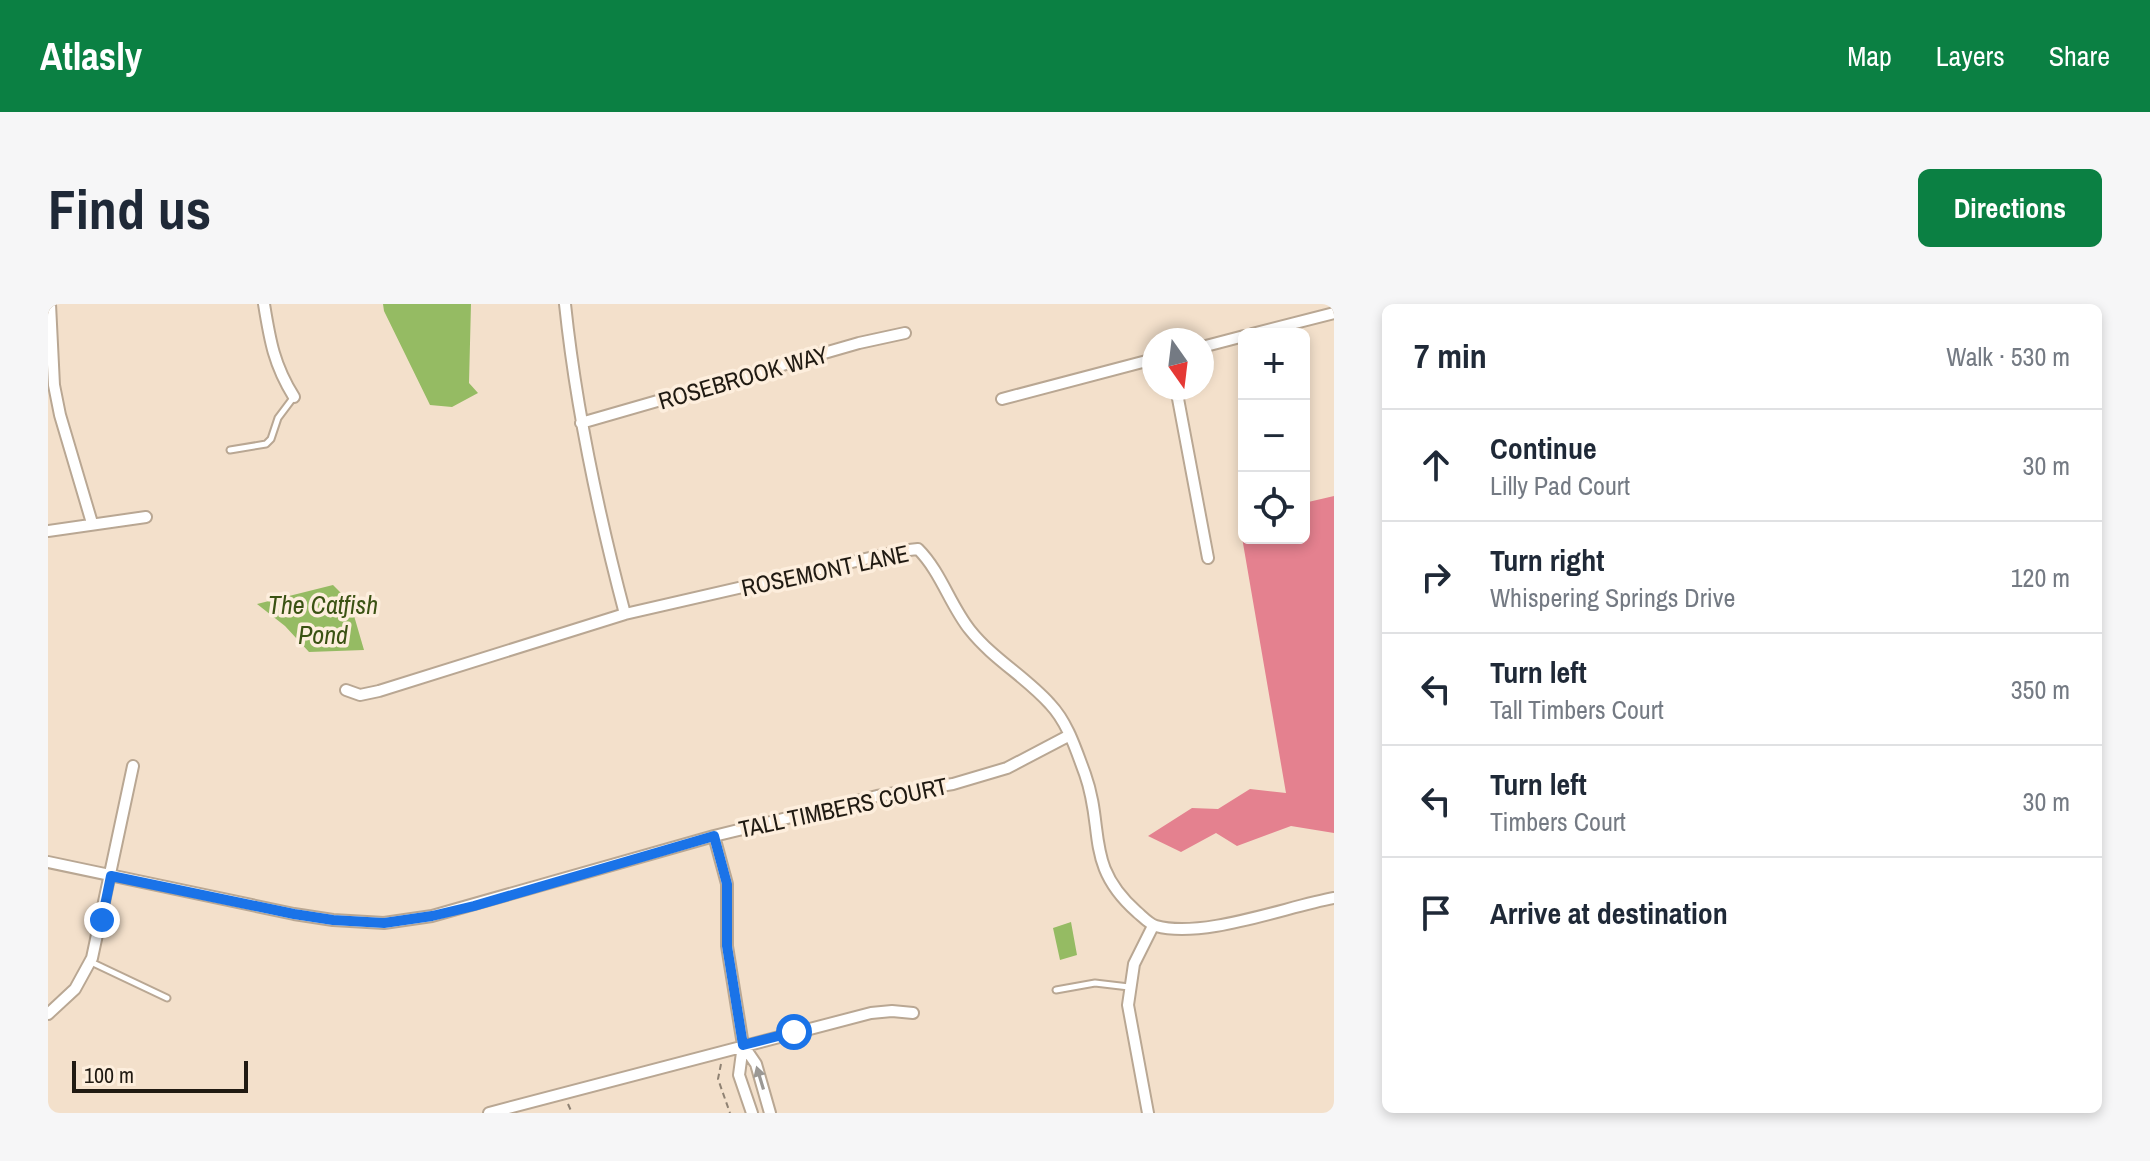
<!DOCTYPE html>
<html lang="en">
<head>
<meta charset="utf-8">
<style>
  body { margin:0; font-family:"Archivo Narrow",sans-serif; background:#f6f6f7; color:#1f2937 }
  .controls { position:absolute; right:24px; top:24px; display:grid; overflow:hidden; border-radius:12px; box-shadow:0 4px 12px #0003 }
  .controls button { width:72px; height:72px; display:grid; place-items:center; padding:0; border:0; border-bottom:2px solid #e0e1e3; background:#fff; color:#1f2937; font:40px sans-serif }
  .compass { position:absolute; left:1094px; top:24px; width:72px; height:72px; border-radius:50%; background:#fff; box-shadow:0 4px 12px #0003; rotate:166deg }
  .scale { position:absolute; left:24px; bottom:20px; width:176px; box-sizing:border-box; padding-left:8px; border:4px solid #201a12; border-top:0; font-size:22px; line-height:28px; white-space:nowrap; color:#201a12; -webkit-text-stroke:6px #fdeedd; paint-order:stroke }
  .stop { position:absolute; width:24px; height:24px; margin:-18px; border:6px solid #1a73e8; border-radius:50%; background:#fff }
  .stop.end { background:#1a73e8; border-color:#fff; box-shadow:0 2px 8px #0008 }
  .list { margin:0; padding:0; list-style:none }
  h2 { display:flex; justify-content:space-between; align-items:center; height:104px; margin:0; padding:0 32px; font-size:34px }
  h2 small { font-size:26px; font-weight:400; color:#747a83 }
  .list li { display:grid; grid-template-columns:52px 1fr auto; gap:24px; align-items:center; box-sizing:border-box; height:112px; padding:0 32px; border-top:2px solid #e0e1e3 }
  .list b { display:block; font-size:30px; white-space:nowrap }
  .list p { margin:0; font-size:26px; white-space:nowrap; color:#747a83 }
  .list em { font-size:26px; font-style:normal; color:#747a83 }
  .icon { flex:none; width:44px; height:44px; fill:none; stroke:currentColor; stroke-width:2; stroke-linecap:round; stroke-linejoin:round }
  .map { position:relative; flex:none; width:1286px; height:809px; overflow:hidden; border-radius:12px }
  header { display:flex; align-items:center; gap:48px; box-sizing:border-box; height:112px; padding:0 40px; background:#0b8043; color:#fff }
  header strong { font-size:38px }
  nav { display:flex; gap:44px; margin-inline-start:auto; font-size:28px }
  .intro { display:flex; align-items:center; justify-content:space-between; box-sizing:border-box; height:192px; padding:0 48px }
  h1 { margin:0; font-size:56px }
  .button { padding:20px 36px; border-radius:12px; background:#0b8043; color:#fff; font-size:28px; font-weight:700 }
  main { display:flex; gap:48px; padding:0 48px }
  aside { flex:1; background:#fff; border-radius:12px; box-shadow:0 4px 12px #0003 }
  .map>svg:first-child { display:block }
  .forest { fill:#e4818f }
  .water { fill:#95bb63 }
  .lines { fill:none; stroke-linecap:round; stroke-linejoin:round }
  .service-casing { stroke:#b9a793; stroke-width:9 }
  .minor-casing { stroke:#b9a793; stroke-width:14 }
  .path { stroke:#8f8273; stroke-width:2; stroke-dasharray:6 4; stroke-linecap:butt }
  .service { stroke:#fff; stroke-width:5 }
  .minor { stroke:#fff; stroke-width:10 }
  .oneway { fill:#9b9894 }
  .route { stroke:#1a73e8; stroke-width:10 }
  .labels { text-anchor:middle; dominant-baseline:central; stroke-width:7; stroke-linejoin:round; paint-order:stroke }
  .street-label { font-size:24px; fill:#201a12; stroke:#fdeedd }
  .water-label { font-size:26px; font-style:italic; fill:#3a5213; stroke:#fdeedd }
</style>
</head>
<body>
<header>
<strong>Atlasly</strong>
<nav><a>Map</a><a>Layers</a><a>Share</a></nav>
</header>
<div class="intro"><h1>Find us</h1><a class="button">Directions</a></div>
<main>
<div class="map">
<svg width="1286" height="809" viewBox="0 0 1286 809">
  <rect width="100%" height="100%" fill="#f3e0cb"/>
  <path class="forest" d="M 1286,192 L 1286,529 L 1243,522 L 1189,542 L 1168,529 L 1133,548 L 1100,532 L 1144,504 L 1170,505 L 1202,485 L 1238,489 L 1191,216 L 1196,215 L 1196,234 L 1256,234 L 1256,199 Z"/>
  <path class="water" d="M 335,0 L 423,0 L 421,79 L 430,89 L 404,103 L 382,101 L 336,7 Z
    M 285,281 L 302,298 L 316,346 L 261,348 L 237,322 L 209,300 Z
    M 1023,618 L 1029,651 L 1012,656 L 1005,624 Z"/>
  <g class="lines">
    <defs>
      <path id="service" d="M 182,146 L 218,140 L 223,135 L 230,114 L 245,94
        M 43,658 L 119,694
        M 1008,686 L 1047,679 L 1081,683"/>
      <path id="minor" d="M 2,0 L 6,81 L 12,111 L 44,219
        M 216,0 C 222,37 226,61 246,93
        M 517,0 C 528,105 550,208 577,310
        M 1204,30 L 1286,9
        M 1154,43 L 1196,32
        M 1128,84 L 1160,254
        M 954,95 L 1106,55
        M 533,119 L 811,39 L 857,29
        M 0,227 L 98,213
        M 298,386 L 312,391 L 331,387 L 577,310 L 852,247 L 870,245 C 893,268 902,301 922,326 C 945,355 978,373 1002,400 C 1020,419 1028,446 1037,470 C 1057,526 1036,561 1089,608 C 1094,612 1101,620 1108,622 C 1155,635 1237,603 1286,594
        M 666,532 L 679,580 L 679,642 L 695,741 L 691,771 L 704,809
        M 0,558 L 246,610 L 285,616 L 336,619 L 384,612 L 666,532 L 829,492 L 905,480 L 959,464 L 1022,431
        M 0,710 L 27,685 L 44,654 L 85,462
        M 695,741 L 708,760 L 722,809
        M 441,809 L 823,709 L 844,707 L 865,709
        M 1100,809 L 1080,701 L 1086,660 L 1105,622"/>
    </defs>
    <use href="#service" class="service-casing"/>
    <use href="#minor" class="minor-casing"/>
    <path class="path" d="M 673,760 L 670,775 L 682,809
      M 520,800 L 524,809"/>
    <use href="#service" class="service"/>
    <use href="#minor" class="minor"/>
  </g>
  <defs><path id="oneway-solid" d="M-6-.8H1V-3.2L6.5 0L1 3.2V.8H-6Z" transform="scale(2)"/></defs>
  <use class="oneway" href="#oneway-solid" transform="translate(712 774) rotate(-107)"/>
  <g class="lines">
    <path class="route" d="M 54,616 L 63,572 L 246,610 L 285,616 L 336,619 L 384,612 L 426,602 L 666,532 L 679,580 L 679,642 L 695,741 L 746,728"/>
  </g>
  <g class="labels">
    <g class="street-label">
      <text transform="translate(695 73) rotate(-16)">ROSEBROOK WAY</text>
      <text transform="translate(777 266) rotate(-12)">ROSEMONT LANE</text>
      <text transform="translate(795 503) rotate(-12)">TALL TIMBERS COURT</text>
    </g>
    <g class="water-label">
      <text x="275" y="300">The Catfish<tspan x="275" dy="30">Pond</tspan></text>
    </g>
  </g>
</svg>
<div class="controls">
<button>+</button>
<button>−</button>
<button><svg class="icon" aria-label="locate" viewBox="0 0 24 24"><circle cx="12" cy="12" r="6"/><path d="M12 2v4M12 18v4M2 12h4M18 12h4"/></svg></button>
</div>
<svg class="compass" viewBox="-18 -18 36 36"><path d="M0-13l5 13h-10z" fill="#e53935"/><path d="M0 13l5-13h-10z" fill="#747a83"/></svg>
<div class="scale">100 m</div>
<div class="stop" style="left:746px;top:728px"></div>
<div class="stop end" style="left:54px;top:616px"></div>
</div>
<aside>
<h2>7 min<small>Walk · 530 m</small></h2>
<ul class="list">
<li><svg class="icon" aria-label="ahead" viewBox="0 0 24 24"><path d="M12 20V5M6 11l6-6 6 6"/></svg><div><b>Continue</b><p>Lilly Pad Court</p></div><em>30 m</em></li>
<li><svg class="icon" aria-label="right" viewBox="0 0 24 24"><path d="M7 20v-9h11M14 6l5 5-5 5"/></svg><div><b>Turn right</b><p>Whispering Springs Drive</p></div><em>120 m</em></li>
<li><svg class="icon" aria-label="left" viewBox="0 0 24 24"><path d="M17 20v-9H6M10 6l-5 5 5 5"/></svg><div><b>Turn left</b><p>Tall Timbers Court</p></div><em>350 m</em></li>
<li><svg class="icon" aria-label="left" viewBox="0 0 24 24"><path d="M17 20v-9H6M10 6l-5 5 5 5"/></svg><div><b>Turn left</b><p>Timbers Court</p></div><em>30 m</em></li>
<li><svg class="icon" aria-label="arrive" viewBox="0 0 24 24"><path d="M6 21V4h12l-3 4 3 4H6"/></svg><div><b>Arrive at destination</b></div></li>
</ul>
</aside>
</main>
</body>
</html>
